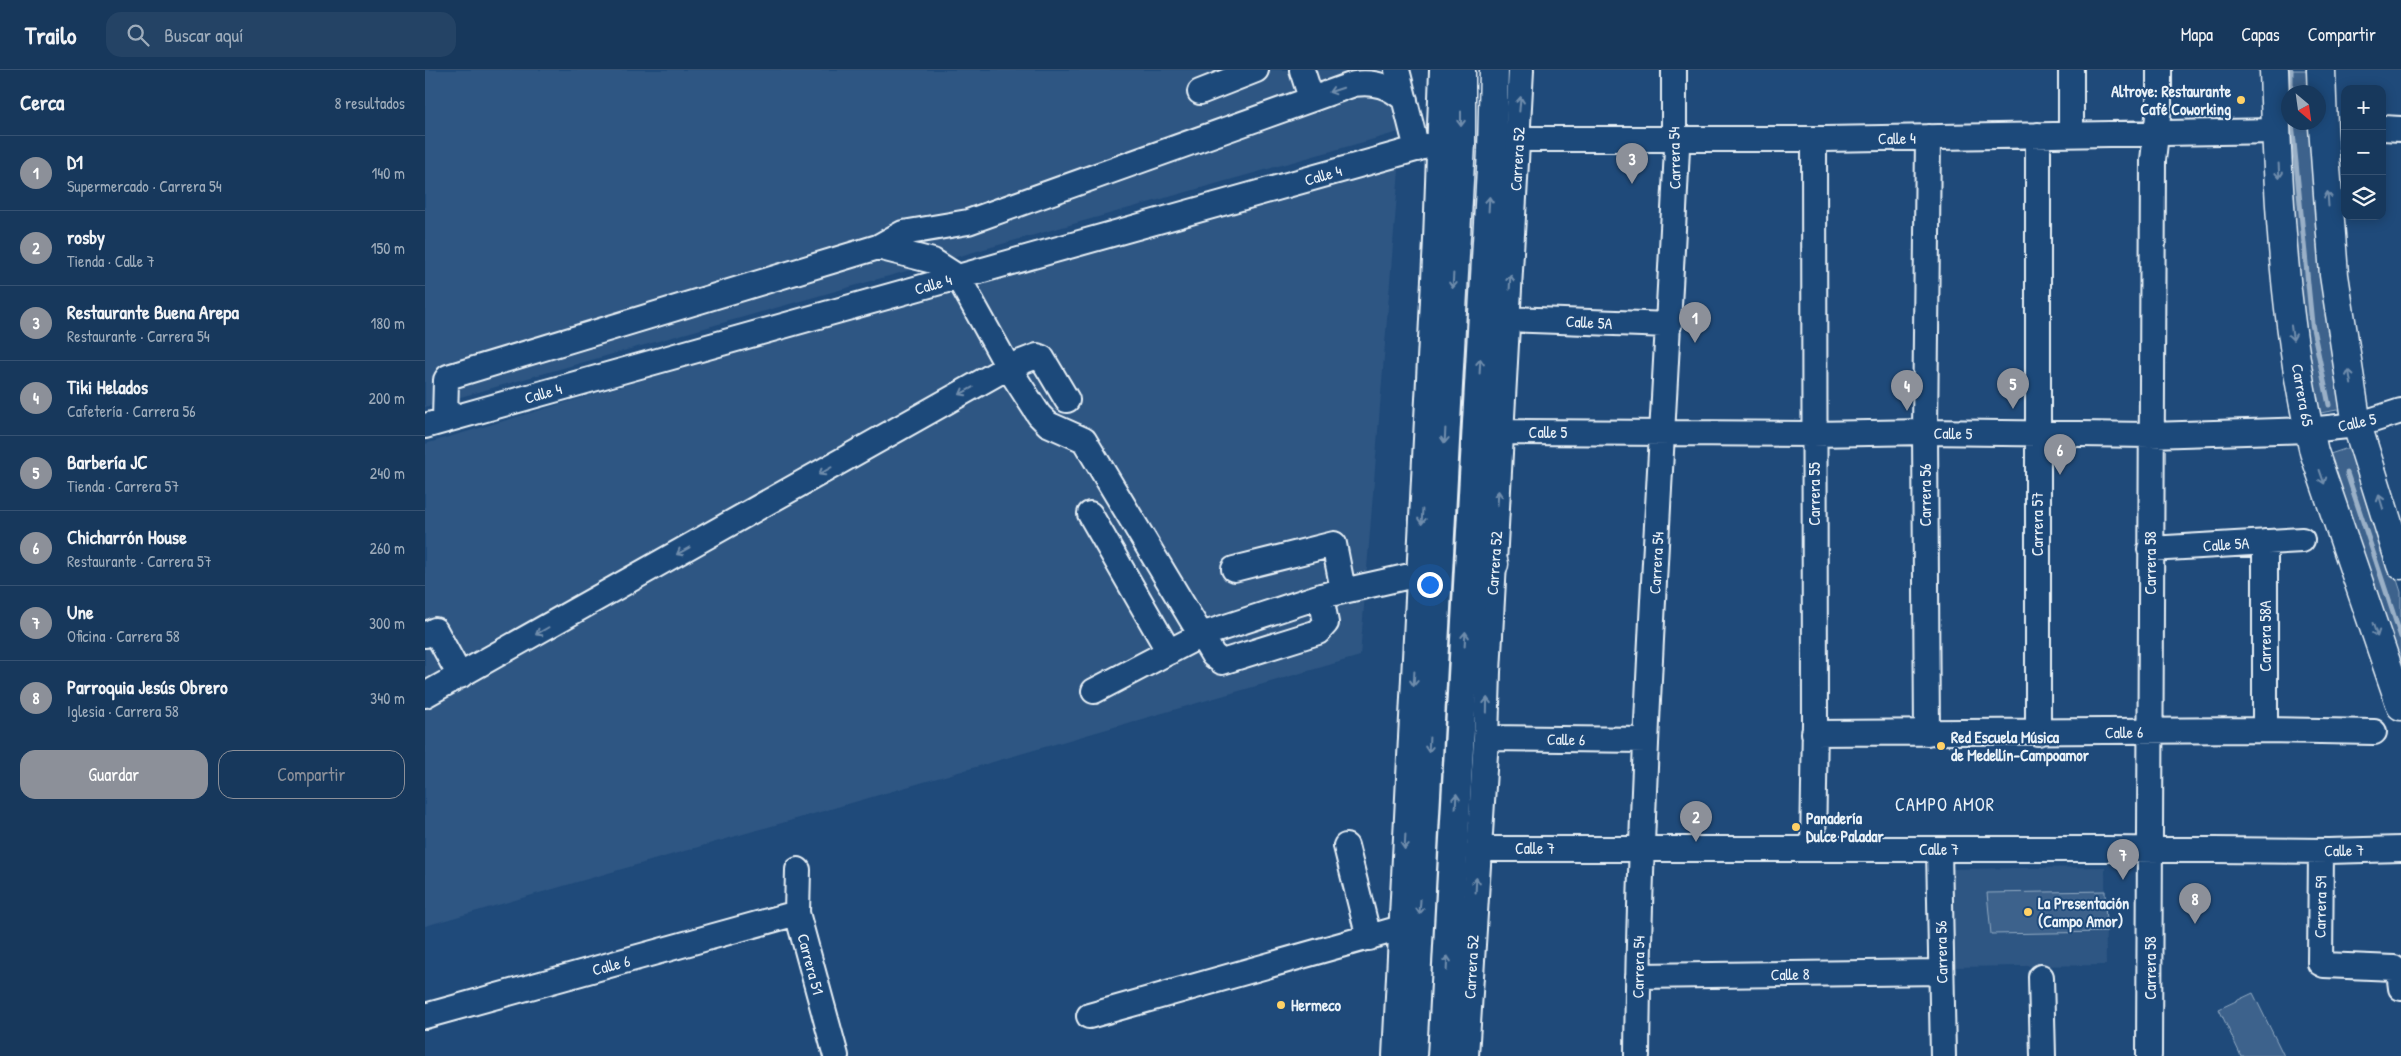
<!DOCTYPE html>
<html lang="es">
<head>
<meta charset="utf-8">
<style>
  body { margin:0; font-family:"Patrick Hand",sans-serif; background:#244365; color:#f1f3f6 }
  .controls { position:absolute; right:15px; top:15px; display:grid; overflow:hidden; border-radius:10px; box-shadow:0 2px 12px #0003 }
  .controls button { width:45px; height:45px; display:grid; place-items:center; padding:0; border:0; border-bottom:1px solid #365272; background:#17385c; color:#f1f3f6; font:25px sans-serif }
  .compass { position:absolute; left:1856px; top:15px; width:45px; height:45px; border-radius:50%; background:#17385c; box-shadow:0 2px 12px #0003; rotate:151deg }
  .you { position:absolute; left:1004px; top:514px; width:18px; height:18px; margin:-12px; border:4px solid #fff; border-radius:50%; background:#1a73e8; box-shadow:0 0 0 8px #1a73e833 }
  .badge { display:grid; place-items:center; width:32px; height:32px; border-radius:50%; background:#8c9099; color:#fff; font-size:16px; font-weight:700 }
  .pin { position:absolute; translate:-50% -41px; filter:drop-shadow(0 1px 2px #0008) }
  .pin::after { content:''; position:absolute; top:26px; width:18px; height:15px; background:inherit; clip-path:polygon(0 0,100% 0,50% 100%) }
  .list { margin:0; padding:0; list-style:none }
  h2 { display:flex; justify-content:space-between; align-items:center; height:65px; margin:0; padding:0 20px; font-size:21px }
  h2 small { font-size:16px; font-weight:400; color:#9eacbb }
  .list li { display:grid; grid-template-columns:32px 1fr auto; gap:15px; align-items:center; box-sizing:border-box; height:75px; padding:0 20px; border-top:1px solid #365272 }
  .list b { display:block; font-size:19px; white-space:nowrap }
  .list p { margin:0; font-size:16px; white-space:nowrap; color:#9eacbb }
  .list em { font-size:16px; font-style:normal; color:#9eacbb }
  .actions { display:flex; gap:10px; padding:15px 20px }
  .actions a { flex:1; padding:11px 0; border:1px solid #8c9099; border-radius:15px; text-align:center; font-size:18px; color:#8c9099 }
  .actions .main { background:#8c9099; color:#fff }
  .icon { flex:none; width:28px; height:28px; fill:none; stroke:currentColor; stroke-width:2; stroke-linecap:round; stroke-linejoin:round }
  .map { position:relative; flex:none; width:1976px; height:986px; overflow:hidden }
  header { display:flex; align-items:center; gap:30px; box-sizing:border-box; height:70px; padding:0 25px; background:#17385c; border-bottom:1px solid #365272 }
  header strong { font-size:24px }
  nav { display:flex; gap:28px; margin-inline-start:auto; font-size:18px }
  .search { width:350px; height:45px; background:#244365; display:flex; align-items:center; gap:12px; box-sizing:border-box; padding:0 18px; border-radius:15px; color:#9eacbb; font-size:19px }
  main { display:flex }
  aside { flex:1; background:#17385c }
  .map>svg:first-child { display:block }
  .built { fill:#2e5683 }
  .green { fill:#3c628c; stroke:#92aac2 }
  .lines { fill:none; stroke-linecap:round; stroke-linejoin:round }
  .stream { stroke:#9ab0c7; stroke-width:5 }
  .minor-casing { stroke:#e8f1f8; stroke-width:28 }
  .major-casing { stroke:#e8f1f8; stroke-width:31 }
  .minor { stroke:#1f4a7a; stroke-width:24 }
  .major { stroke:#1f4a7a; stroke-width:28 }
  .oneway { stroke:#6f8dac }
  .poi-dot { fill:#ffd166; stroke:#1f4a7a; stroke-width:2 }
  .labels { text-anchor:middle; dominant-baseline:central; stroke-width:4; stroke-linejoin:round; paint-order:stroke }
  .poi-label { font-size:16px; font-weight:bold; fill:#e8f1f8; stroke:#1f4a7a; text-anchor:start }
  .street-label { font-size:16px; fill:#e8f1f8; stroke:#1f4a7a }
  .neighbourhood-label { font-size:18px; letter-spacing:1px; fill:#e8f1f8; stroke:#1f4a7a }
</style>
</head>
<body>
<header>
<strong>Trailo</strong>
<div class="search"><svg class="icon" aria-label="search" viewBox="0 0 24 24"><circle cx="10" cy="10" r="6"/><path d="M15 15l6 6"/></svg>Buscar aquí</div>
<nav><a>Mapa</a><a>Capas</a><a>Compartir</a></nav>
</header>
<main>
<aside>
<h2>Cerca<small>8 resultados</small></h2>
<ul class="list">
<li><span class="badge">1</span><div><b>D1</b><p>Supermercado · Carrera 54</p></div><em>140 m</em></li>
<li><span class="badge">2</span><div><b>rosby</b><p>Tienda · Calle 7</p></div><em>150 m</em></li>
<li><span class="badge">3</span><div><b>Restaurante Buena Arepa</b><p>Restaurante · Carrera 54</p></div><em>180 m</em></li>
<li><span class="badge">4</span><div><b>Tiki Helados</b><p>Cafetería · Carrera 56</p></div><em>200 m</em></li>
<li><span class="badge">5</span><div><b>Barbería JC</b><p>Tienda · Carrera 57</p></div><em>240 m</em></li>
<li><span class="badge">6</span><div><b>Chicharrón House</b><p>Restaurante · Carrera 57</p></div><em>260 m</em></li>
<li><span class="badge">7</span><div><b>Une</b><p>Oficina · Carrera 58</p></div><em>300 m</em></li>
<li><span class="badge">8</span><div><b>Parroquia Jesús Obrero</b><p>Iglesia · Carrera 58</p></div><em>340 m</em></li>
</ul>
<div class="actions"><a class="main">Guardar</a><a>Compartir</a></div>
</aside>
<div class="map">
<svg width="1976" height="986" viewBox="0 0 1976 986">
  <rect width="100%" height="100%" fill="#1f4a7a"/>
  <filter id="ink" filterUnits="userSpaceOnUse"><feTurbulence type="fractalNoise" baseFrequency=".02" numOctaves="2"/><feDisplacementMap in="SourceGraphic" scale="10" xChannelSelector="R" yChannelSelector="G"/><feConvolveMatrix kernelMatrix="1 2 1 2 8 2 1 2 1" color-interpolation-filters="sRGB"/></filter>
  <g filter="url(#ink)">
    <path class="built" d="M 0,0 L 974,0 L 981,60 L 0,337 Z
      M 975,87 L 935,586 L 0,856 L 0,374 Z
      M 1680,797 L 1681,895 L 1527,897 L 1526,799 Z"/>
    <path class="green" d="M 1856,0 L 1889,0 L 1890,22 L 1864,22 L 1864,52 L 1891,53 L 1923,338 L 1890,344 L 1877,265 Z
      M 1929,376 L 1976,522 L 1976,617 L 1899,386 Z
      M 1680,821 L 1681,862 L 1566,864 L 1562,823 Z
      M 1828,923 L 1859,986 L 1816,986 L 1794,939 Z"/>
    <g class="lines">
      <path class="stream" d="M 1866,0 L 1866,22
        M 1867,52 L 1887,254 L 1904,335
        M 1922,403 L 1976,567"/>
      <defs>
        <path id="minor" d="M 877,0 L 886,28
          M 972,0 L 992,79
          M 775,22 L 831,0
          M 1957,58 L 1976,59
          M 1646,63 L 1646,0
          M 1613,65 L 1613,663
          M 1092,69 L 1399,69 L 1851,61
          M 453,177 L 508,191 L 533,207 L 583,297 L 614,345 L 623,354 L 659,370 L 776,565 L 896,526 L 994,504
          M 1083,249 L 1244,255
          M 20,350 L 21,310 L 23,307 L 453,177 L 478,163 L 543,152 L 929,14 C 949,11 965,16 980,30
          M 0,356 L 1016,72
          M 1078,362 L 1388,364 L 1500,362 L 1725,365 L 1884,360 L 1932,355 L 1976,341
          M 665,444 L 744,582
          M 1840,472 L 1840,660
          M 1725,479 L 1877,470
          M 809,499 L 909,474 L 918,520
          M 0,565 L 10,560 L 35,606
          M 669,621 L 776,565 L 788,585 L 797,592 L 893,562 L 901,553 L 896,526
          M 0,625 L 583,297 L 612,286 L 617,288 L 642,330
          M 1389,663 L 1840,660 L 1949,662
          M 1502,663 L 1500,362 L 1503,67
          M 1061,668 L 1221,670
          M 921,776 L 944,868
          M 1053,779 L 1682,779 L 1903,781 L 1976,779
          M 1388,779 L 1390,653 L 1389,69
          M 1514,779 L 1518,986
          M 1896,781 L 1895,893 L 1899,895 L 1969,898 L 1974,902 L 1976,918
          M 373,800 L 372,843 L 411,986
          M 1213,906 L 1516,902
          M 1616,907 L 1618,986
          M 0,946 L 372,843
          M 664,946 L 976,858
          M 970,986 L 1011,170 L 1017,0
          M 1041,986 L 1061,668 L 1063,602 L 1096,0
          M 1212,986 C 1215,683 1238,381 1252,78 L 1249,59 L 1249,0
          M 1724,986 L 1728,90 L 1734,38 L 1734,0"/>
        <path id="major" d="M 1849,0 C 1853,128 1859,257 1889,382 L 1976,636
          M 1896,0 L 1898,57 L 1909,205 L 1932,355 L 1976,495
          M 1044,536 L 1069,494
          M 987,986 L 1036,73 L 1036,0
          M 1017,986 L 1067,81 L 1069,0"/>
      </defs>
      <use href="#minor" class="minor-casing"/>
      <use href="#major" class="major-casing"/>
      <use href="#minor" class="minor"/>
      <use href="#major" class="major"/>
    </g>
    <defs><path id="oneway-shaft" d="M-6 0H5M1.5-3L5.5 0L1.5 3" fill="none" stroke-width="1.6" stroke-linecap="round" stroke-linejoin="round" transform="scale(1.25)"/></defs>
    <g class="oneway">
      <use href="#oneway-shaft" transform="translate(911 20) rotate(162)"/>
      <use href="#oneway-shaft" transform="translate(1095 34) rotate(-85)"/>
      <use href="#oneway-shaft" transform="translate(1036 49) rotate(90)"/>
      <use href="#oneway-shaft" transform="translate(1854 101) rotate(87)"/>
      <use href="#oneway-shaft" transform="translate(1903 129) rotate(-94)"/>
      <use href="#oneway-shaft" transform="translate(1064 134) rotate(-87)"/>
      <use href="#oneway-shaft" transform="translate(1028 211) rotate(93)"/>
      <use href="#oneway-shaft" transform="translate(1085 212) rotate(-87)"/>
      <use href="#oneway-shaft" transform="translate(1867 263) rotate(82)"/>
      <use href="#oneway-shaft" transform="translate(1055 296) rotate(-87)"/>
      <use href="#oneway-shaft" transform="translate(1925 307) rotate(-99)"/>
      <use href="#oneway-shaft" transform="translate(541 321) rotate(151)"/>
      <use href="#oneway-shaft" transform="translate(1020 366) rotate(93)"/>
      <use href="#oneway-shaft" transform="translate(400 401) rotate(150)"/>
      <use href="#oneway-shaft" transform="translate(1897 407) rotate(71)"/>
      <use href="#oneway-shaft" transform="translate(1073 428) rotate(-86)"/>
      <use href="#oneway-shaft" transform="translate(1956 432) rotate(-107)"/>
      <use href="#oneway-shaft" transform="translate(997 447) rotate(93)"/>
      <use href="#oneway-shaft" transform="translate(258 481) rotate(151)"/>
      <use href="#oneway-shaft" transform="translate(1950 560) rotate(71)"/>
      <use href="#oneway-shaft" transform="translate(117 561) rotate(150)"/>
      <use href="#oneway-shaft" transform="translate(1040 569) rotate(-87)"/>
      <use href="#oneway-shaft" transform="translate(989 609) rotate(93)"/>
      <use href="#oneway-shaft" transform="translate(1062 635) rotate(-89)"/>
      <use href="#oneway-shaft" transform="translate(1004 675) rotate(93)"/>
      <use href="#oneway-shaft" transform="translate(1031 731) rotate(-87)"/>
      <use href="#oneway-shaft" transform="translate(980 772) rotate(93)"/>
      <use href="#oneway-shaft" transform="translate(1051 815) rotate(-87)"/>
      <use href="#oneway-shaft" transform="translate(995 837) rotate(94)"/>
      <use href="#oneway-shaft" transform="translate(1022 893) rotate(-87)"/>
    </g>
  </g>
  <g class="poi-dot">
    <circle cx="1816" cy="30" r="5"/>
    <circle cx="1516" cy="676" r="5"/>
    <circle cx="1371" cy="757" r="5"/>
    <circle cx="1603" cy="842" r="5"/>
    <circle cx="856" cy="935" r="5"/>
  </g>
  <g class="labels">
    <g class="poi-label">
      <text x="1806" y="21" text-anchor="end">Altrove: Restaurante<tspan x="1806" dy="18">Café Coworking</tspan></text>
      <text x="1526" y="667">Red Escuela Música<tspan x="1526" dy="18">de Medellín-Campoamor</tspan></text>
      <text x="1381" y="748">Panadería<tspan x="1381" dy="18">Dulce Paladar</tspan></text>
      <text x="1613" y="833">La Presentación<tspan x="1613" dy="18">(Campo Amor)</tspan></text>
      <text x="866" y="935">Hermeco</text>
    </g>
    <g class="street-label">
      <text transform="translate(1472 68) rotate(-1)">Calle 4</text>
      <text transform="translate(1249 88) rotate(-91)">Carrera 54</text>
      <text transform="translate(1092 89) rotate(-87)">Carrera 52</text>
      <text transform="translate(898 105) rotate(-16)">Calle 4</text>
      <text transform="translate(508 214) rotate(-16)">Calle 4</text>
      <text transform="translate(1164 252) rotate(3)">Calle 5A</text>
      <text transform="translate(118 323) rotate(-16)">Calle 4</text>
      <text transform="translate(1878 325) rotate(80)">Carrera 65</text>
      <text transform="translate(1932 352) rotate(-12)">Calle 5</text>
      <text x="1123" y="362">Calle 5</text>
      <text transform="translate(1528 363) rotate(1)">Calle 5</text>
      <text transform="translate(1389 424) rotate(-90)">Carrera 55</text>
      <text transform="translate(1500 425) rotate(-90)">Carrera 56</text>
      <text transform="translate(1612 454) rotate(-90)">Carrera 57</text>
      <text transform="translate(1801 474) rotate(-4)">Calle 5A</text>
      <text transform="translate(1069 493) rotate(-86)">Carrera 52</text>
      <text transform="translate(1231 493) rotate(-87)">Carrera 54</text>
      <text transform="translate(1725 493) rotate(-90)">Carrera 58</text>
      <text transform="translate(1840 566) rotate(-90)">Carrera 58A</text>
      <text transform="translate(1699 662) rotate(-1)">Calle 6</text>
      <text transform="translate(1141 669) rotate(1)">Calle 6</text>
      <text x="1110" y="778">Calle 7</text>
      <text x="1514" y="779">Calle 7</text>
      <text transform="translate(1919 780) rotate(-1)">Calle 7</text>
      <text transform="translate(1895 837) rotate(-89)">Carrera 59</text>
      <text transform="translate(1516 882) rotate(-91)">Carrera 56</text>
      <text transform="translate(386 894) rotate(75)">Carrera 51</text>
      <text transform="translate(186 895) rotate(-15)">Calle 6</text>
      <text transform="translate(1046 897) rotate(-87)">Carrera 52</text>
      <text transform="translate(1213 897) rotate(-89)">Carrera 54</text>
      <text transform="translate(1725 898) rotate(-90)">Carrera 58</text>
      <text transform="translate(1365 904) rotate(-1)">Calle 8</text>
    </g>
    <g class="neighbourhood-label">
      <text x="1520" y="734">CAMPO AMOR</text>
    </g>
  </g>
</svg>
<div class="controls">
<button>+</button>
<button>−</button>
<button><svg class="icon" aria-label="layers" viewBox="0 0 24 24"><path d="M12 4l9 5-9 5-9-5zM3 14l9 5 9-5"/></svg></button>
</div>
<svg class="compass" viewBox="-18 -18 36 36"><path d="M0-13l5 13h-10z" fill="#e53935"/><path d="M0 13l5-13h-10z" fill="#9eacbb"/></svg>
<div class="you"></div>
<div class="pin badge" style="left:1270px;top:273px">1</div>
<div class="pin badge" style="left:1271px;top:772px">2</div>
<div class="pin badge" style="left:1207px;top:114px">3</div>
<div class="pin badge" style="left:1482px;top:341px">4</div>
<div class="pin badge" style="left:1588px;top:339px">5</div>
<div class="pin badge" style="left:1635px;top:405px">6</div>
<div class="pin badge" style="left:1698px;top:810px">7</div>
<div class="pin badge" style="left:1770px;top:854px">8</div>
</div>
</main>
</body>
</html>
